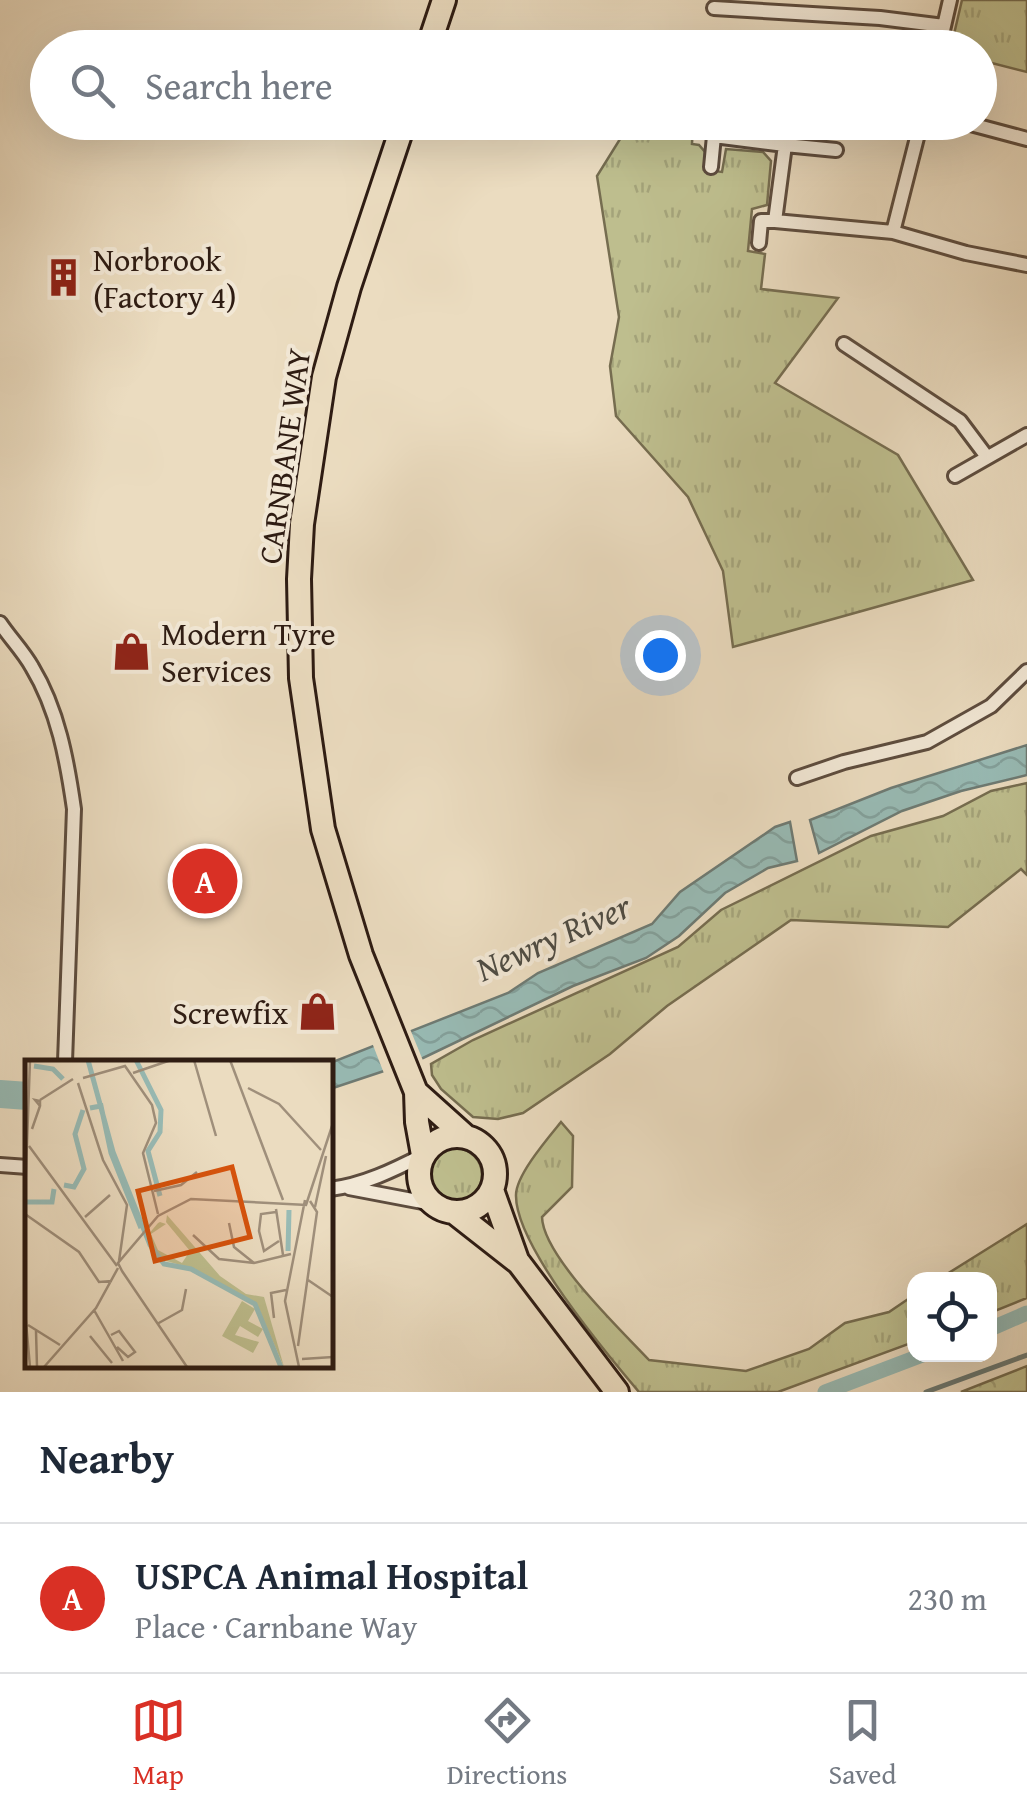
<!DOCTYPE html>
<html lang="en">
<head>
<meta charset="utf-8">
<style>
  body { margin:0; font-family:"Gentium Book Plus",serif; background:#f2f2f3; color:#1f2937 }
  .controls { position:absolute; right:30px; bottom:30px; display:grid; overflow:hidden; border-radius:20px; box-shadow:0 10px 40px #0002 }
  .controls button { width:90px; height:90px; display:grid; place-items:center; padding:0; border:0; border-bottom:2px solid #e0e1e3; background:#fff; color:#1f2937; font:50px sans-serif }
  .you { position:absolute; left:660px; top:655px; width:35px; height:35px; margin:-25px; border:8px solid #fff; border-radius:50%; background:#1a73e8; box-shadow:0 0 0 15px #1a73e833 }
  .badge { display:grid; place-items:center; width:65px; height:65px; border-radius:50%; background:#d93025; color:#fff; font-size:32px; font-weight:700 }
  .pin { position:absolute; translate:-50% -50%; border:5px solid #fff; box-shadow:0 2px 10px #0006 }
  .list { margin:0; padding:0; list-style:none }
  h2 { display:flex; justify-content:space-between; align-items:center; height:130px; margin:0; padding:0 40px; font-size:42px }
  h2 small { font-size:32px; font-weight:400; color:#747a83 }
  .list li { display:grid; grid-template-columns:65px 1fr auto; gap:30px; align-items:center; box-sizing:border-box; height:150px; padding:0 40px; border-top:2px solid #e0e1e3 }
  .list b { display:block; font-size:38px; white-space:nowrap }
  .list p { margin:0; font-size:32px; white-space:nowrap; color:#747a83 }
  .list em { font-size:32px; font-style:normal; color:#747a83 }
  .icon { flex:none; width:55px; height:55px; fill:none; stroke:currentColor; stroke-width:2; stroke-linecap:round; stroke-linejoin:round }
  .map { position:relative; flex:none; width:1027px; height:1392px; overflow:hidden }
  .search { position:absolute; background:#fff; box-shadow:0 10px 40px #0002; left:30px; right:30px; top:30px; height:110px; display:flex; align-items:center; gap:25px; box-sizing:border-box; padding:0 35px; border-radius:55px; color:#747a83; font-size:38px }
  .sheet { height:280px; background:#fff }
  nav { display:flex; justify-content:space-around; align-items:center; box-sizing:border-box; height:140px; border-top:2px solid #e0e1e3; background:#fff; font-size:28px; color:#747a83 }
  nav a { display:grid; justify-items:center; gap:5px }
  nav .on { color:#d93025 }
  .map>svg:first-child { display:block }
  .grass { fill:url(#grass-tufts); stroke:#766d50; stroke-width:2.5 }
  .forest { fill:url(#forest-crowns); stroke:#766d50; stroke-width:2.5 }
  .water { fill:url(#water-waves); stroke:#6e7b74; stroke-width:2.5 }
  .pier { fill:#ebdcc0 }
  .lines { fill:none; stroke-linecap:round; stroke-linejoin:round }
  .stream { stroke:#6e7b74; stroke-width:5 }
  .canal { stroke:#98bbb5; stroke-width:15 }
  .river { stroke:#98bbb5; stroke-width:28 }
  .minor-casing { stroke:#5d4c3e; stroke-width:18 }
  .trunk-casing { stroke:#2e1c13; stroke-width:28 }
  .minor { stroke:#f2e8d6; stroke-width:12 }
  .trunk { stroke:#ebdcc0; stroke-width:22 }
  .labels { text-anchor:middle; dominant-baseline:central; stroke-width:8; stroke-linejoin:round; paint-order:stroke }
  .poi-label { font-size:32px; fill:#2e1c13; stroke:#f2e8d6; text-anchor:start }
  .street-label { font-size:32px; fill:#2e1c13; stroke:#f2e8d6 }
  .water-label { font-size:35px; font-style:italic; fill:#4e4c44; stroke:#f2e8d6 }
  .inset-river { fill:none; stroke:#98bbb5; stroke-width:5 }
  .inset-road { fill:none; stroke:#9f8f7b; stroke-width:2.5 }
  .view { fill:#d5530d; fill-opacity:0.15; stroke:#d5530d; stroke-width:5 }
  .inset-edge { fill:none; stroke:#2e1c13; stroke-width:5 }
</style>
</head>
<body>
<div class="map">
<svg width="1027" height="1392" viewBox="0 0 1027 1392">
  <defs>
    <pattern id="grass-tufts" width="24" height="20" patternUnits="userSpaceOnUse" patternTransform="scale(2.5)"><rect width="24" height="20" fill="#bebe8e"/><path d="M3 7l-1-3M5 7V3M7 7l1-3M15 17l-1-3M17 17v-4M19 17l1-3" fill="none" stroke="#a4a37a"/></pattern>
    <pattern id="forest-crowns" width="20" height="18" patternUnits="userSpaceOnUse" patternTransform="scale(2.5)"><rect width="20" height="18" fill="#bebe8e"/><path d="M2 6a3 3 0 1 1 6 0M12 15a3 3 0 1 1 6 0" fill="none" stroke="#a4a37a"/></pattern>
    <pattern id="water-waves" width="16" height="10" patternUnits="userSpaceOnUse" patternTransform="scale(2.5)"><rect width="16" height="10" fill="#98bbb5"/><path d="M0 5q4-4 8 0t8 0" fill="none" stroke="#83a09b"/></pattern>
  </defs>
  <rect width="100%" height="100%" fill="#ebdcc0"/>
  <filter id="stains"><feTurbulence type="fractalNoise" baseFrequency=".002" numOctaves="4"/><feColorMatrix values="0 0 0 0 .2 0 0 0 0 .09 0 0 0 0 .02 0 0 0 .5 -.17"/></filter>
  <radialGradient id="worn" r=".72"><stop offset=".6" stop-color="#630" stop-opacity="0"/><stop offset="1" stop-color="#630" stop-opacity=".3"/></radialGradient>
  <path class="grass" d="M 962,0 L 1027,0 L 1027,72 L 980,60 L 980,48 L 951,47 Z
    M 630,123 L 693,123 L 692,144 L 699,145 L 705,152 L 704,170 L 722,172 L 726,149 L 763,152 L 771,161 L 767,205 L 752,209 L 748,251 L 765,254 L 761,289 L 838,298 L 775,383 L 898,455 L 973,580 L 733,647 L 723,571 L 688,497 L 616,416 L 610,366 L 619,317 L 597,176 Z
    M 1027,783 L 1027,875 L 1021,869 L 948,927 L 791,920 L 667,1006 L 610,1054 L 523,1113 L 498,1119 L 473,1117 L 441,1089 L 432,1075 L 431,1064 L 473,1040 L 678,947 L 721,910 L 871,836 L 943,816 L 991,791 Z
    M 561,1122 L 573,1136 L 572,1187 L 542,1217 C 543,1256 621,1330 649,1360 L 746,1371 L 809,1349 L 845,1323 L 889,1312 L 914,1295 L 914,1342 L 778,1392 L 639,1392 C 605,1352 515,1245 516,1195 C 516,1175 548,1138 561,1122 Z
    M428 1175a27 27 0 1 1 54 0a27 27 0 1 1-54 0Z
    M 1027,1224 L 1027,1298 L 990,1313 L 990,1280 L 939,1279 Z"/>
  <path class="forest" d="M 1027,1366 L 1027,1392 L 961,1392 Z"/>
  <path class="water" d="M 1027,745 L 1027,775 L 961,791 L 902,811 L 819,853 L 810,820 L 891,788 Z
    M 790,822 L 797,861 L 768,868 L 725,893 L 679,936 L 646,958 L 573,986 L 423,1058 L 330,1089 L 330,1063 L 508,993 L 538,973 L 652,924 L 680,892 L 775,827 Z"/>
  <path class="pier" d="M 408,1024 L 424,1063 L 385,1076 L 371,1040 Z"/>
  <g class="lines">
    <path class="stream" d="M 926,1392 L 1027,1355"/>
    <path class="canal" d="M 990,1329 L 1027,1313
      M 825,1392 L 925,1354"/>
    <path class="river" d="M 0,1094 L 28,1096"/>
    <defs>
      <path id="minor" d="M 714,8 L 880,18 L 944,26
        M 939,48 L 950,0
        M 963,122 L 1027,139
        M 785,145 L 836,150
        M 711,167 L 714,136 L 785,145 L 775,221
        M 893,232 L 921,122
        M 759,243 L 761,221 L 775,221 L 893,232 L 966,253 L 1027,265
        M 844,344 L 960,421 L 987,457
        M 955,476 L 1027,435
        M 0,623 C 10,638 23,651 32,667 C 58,710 67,760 74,809 L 65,1062
        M 797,778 L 844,762 L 927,742 L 991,706 L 1027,671
        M 0,1165 L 28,1167
        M 349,1188 L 433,1204
        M 330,1189 C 363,1185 394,1170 423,1155"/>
      <path id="trunk" d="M 428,48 L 444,0
        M 404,122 L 349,287 L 324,377 L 302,524 L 299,579 L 301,678 L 323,829 L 361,955 L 416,1092 L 417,1122 L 423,1155
        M 416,1092 L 465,1136
        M419 1174a38 38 0 1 1 76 0a38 38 0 1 1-76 0Z
        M 492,1190 L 517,1260
        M 454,1212 L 519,1263 L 617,1392"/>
    </defs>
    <use href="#minor" class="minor-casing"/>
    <use href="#trunk" class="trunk-casing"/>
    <use href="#minor" class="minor"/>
    <use href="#trunk" class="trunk"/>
  </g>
  <defs>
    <symbol id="building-bare" viewBox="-9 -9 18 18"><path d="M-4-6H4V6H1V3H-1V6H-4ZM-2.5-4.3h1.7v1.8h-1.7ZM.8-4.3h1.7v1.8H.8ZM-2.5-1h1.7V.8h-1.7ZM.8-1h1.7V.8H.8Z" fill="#8f2418" stroke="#f2e8d6" stroke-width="2.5" paint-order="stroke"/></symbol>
    <symbol id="shop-bare" viewBox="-9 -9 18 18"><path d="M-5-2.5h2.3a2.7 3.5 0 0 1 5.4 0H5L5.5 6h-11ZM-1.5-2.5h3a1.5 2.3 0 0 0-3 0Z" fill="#8f2418" stroke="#f2e8d6" stroke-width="2.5" paint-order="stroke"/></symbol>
  </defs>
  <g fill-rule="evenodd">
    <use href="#building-bare" x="36" y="250" width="55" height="55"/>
    <use href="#shop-bare" x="104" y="624" width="55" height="55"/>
    <use href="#shop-bare" x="290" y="984" width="55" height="55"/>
  </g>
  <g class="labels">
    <g class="poi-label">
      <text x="93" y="259">Norbrook<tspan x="93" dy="37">(Factory 4)</tspan></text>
      <text x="161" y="633">Modern Tyre<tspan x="161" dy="37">Services</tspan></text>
      <text x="288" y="1012" text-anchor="end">Screwfix</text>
    </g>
    <g class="street-label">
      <text transform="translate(284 456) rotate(-82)">CARNBANE WAY</text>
    </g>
    <g class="water-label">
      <text transform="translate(553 937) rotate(-24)">Newry River</text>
    </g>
  </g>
  <g transform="translate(25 1060)">
    <rect width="308" height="308" fill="#ebdcc0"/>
    <path d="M 142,155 L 195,216 L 221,234 L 239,237 L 259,307 L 232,245 L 169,209 L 138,200 L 122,176 L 133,163 L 135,162 L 141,164 L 126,174 L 133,190 L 157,203 L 165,191 L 141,162 Z" fill="#bebe8e"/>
    <path d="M 217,241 L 230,249 L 223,261 L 238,269 L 233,277 L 215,266 L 210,275 L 234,282 L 228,293 L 197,276 Z" fill="#bebe8e"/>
    <path class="inset-river" d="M 63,0 L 88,92 L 125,185 L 139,204 L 166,209 L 230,244 L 256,307M 111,0 L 136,50 L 135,72 L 123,91 L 135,136M 9,6 L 28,9 L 38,19M 65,48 L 76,46 L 86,93 L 116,168M 39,125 L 49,127 L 59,109 L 50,74 L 58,50M 2,142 L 27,142 L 29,129M 263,191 L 264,150"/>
    <path class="inset-road" d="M 169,0 L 191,76M 205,0 L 258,140M 108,13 L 146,0M 58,18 L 100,6 L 127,45 L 131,63 L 118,93 L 133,154M 53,23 L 78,100 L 102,145 L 94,201M 223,28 L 254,44 L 296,90M 15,40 L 48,19M 7,69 L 15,46 L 10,40 L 15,41 L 15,46M 4,86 L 92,206M 129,131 L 156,125 L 172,112M 0,139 L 5,0M 281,145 L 308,63M 290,147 L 301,96M 251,149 L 258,195M 251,152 L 236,154 L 234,171 L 239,191 L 254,181M 0,154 L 54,192 L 74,222 L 87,221M 60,157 L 85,135M 204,163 L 209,187 L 229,203M 168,175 L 194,199 L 229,203 L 266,194M 97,211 L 162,307M 97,211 L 93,203 L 133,156 L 166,139 L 282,145M 283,220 L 308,237M 69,250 L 98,301M 0,251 L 5,307M 249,258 L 246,233 L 261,230M 132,264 L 157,250 L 161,229M 3,265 L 35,285M 11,271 L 12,307M 86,275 L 94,271 L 110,292 L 103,297 L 92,287M 65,276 L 87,303M 273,286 L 292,152 L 285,141M 277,299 L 308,297M 19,307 L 71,248 L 93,208M 274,307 L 260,241 L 280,140"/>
    <path class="view" d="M 207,107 L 225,177 L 130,201 L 113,131 Z"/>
    <rect width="308" height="308" class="inset-edge"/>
  </g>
  <rect width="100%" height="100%" filter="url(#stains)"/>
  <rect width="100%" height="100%" fill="url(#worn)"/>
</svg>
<div class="controls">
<button><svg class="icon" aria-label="locate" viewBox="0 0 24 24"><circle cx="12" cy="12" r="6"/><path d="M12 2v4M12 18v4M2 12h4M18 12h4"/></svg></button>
</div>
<div class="you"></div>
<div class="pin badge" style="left:205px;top:881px">A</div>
<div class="search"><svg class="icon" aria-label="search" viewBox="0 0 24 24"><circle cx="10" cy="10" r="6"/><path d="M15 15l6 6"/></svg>Search here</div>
</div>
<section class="sheet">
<h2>Nearby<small></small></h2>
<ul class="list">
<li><span class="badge">A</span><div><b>USPCA Animal Hospital</b><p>Place · Carnbane Way</p></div><em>230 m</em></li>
</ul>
</section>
<nav>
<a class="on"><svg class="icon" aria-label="map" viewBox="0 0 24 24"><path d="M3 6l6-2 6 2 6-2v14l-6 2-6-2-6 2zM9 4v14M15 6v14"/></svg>Map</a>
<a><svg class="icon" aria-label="directions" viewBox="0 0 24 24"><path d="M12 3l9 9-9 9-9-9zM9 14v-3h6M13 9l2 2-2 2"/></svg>Directions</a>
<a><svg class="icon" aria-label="saved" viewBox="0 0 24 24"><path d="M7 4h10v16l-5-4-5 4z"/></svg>Saved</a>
</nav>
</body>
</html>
